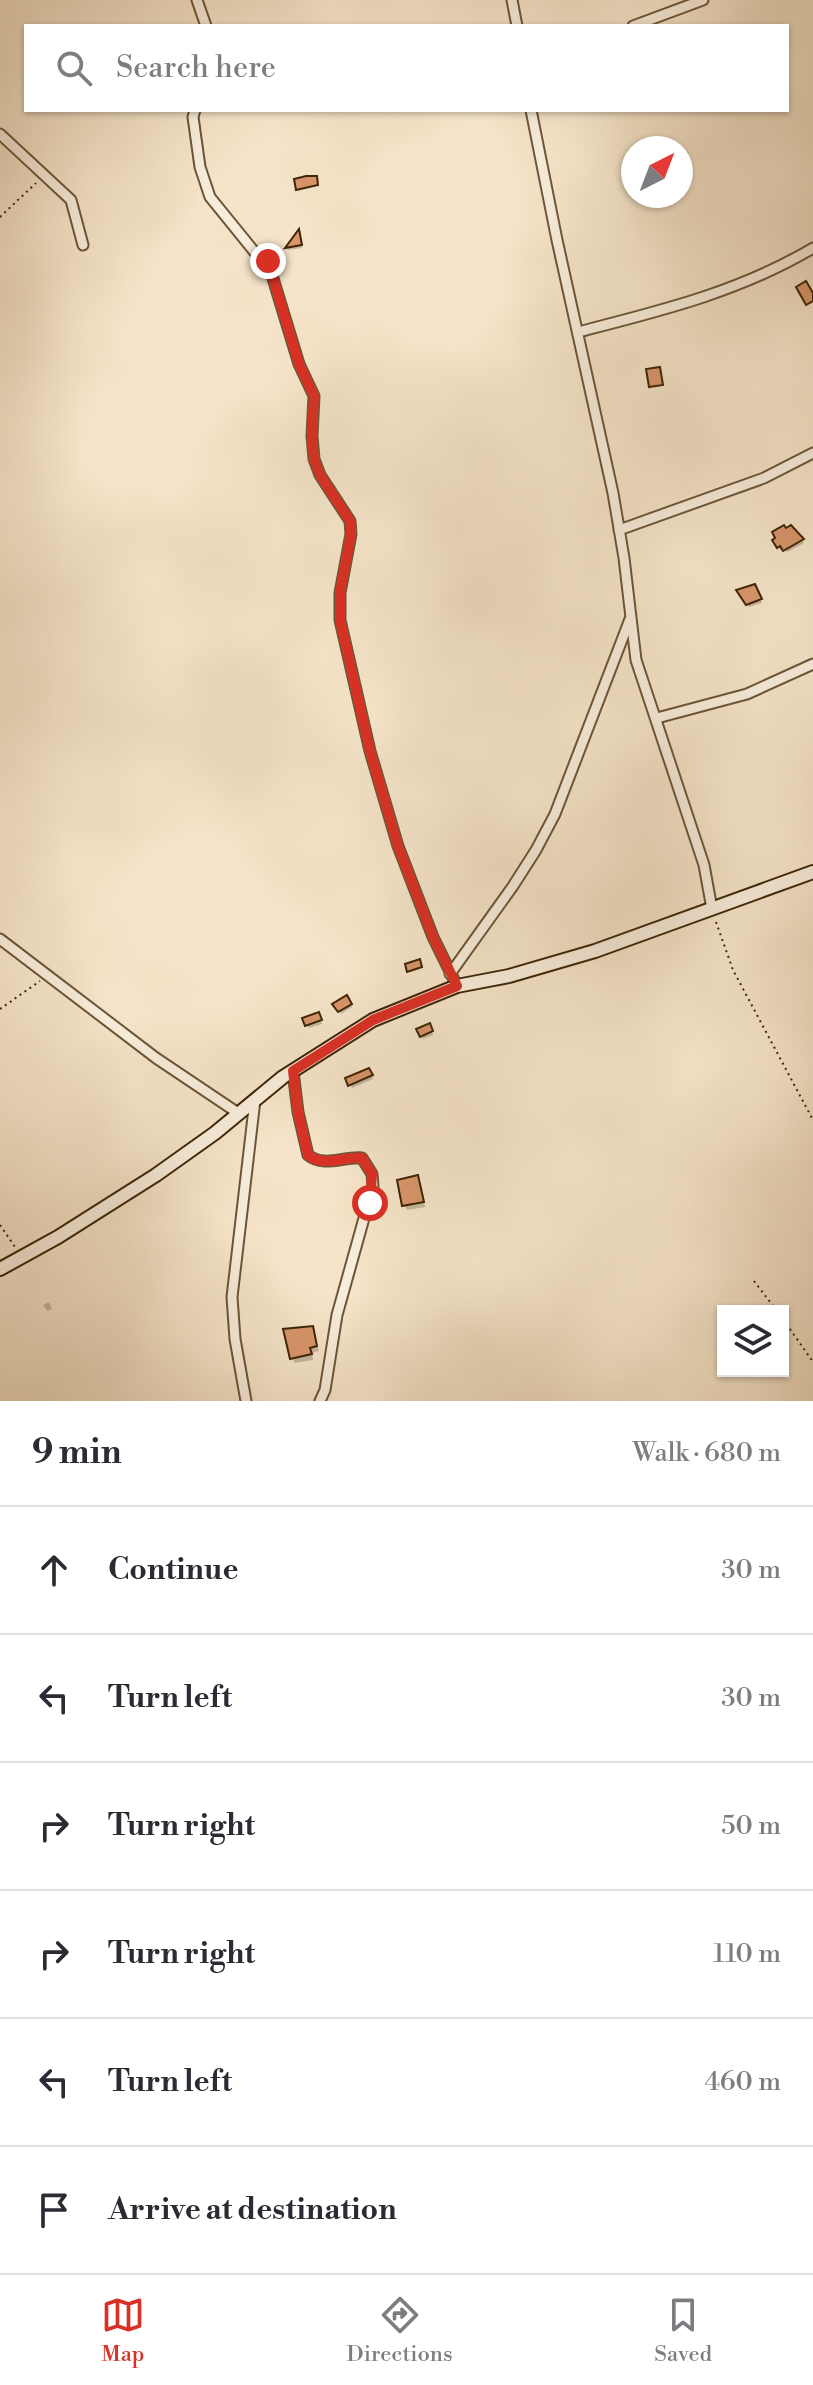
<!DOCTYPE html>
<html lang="en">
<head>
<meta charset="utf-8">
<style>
  body { margin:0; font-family:"Libre Bodoni",serif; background:#f2f2f3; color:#2b2b33 }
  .controls { position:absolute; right:24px; bottom:24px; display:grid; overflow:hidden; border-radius:0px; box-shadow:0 2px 6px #0004 }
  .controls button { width:72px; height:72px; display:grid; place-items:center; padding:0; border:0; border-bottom:2px solid #e1e1e2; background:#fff; color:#2b2b33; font:40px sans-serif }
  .compass { position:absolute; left:621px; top:136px; width:72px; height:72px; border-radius:50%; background:#fff; box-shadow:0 2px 6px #0004; rotate:42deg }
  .stop { position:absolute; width:24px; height:24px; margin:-18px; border:6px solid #d93025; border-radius:50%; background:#fff }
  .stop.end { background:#d93025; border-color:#fff; box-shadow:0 2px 8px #0008 }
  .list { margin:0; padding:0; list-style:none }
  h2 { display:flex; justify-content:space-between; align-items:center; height:104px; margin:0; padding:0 32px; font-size:34px }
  h2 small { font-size:26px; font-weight:400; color:#7c7c81 }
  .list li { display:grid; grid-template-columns:52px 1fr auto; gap:24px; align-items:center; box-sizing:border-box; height:128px; padding:0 32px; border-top:2px solid #e1e1e2 }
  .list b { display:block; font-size:30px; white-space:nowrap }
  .list em { font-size:26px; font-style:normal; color:#7c7c81 }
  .icon { flex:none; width:44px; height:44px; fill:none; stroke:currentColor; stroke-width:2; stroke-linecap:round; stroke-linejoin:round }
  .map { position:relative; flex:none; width:813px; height:1401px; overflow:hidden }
  .search { position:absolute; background:#fff; box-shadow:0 2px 6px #0004; left:24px; right:24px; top:24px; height:88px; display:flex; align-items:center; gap:20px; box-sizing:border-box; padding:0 28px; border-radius:0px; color:#7c7c81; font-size:30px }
  .sheet { height:872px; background:#fff }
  nav { display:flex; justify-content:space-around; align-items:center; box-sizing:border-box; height:112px; border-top:2px solid #e1e1e2; background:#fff; font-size:22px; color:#7c7c81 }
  nav a { display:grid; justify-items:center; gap:4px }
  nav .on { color:#d93025 }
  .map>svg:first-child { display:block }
  .shadow { fill:#0003 }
  .building { fill:#d8956b; stroke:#3e2505; stroke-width:2 }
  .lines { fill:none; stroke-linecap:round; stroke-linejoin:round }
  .street-casing { stroke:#6c5536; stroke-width:13 }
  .secondary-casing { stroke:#3e2505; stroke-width:16 }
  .path { stroke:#3e2505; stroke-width:2; stroke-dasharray:2 4; stroke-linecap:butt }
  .street { stroke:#f8eddc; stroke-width:9 }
  .secondary { stroke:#f8eddc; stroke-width:12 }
  .route { stroke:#d93025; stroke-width:10 }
</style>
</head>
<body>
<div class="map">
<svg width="813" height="1401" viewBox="0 0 813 1401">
  <rect width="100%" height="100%" fill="#f5e4c9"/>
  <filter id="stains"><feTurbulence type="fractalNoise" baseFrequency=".0025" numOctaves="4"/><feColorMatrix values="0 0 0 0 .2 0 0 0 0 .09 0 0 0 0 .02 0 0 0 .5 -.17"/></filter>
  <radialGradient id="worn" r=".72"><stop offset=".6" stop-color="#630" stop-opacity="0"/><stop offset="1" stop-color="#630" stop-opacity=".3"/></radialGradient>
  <path class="shadow" d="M 299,233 L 302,248 L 288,250 L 287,248 Z
    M 791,527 L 804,543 L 787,552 L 784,548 L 780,550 L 775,540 Z
    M 754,586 L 762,603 L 749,607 L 739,590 Z
    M 346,998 L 352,1007 L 341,1014 L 335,1004 Z
    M 320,1017 L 322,1024 L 309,1028 L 307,1025 Z
    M 429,1025 L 433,1035 L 423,1039 L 419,1030 Z
    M 369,1070 L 373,1079 L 352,1088 L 348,1079 Z
    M 420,1182 L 425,1207 L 407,1210 L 404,1205 Z
    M 49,1302 L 52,1309 L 47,1311 L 43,1305 Z
    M 312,1328 L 319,1351 L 312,1353 L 313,1360 L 295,1363 L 292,1358 Z"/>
  <path class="building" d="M 306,176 L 317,176 L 318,185 L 296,190 L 294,179 Z
    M 299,229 L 302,245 L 285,248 Z
    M 806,281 L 813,293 L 813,301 L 806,305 L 796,287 Z
    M 660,367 L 663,385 L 649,387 L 646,369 Z
    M 784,525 L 786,528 L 791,525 L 804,539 L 783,551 L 780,546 L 777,548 L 772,540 L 775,538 L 772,532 Z
    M 755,584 L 762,599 L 746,605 L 736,590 Z
    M 420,959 L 422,967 L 407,972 L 405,964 Z
    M 347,995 L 352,1004 L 338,1012 L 332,1004 Z
    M 319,1012 L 322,1020 L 305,1026 L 302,1018 Z
    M 430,1023 L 433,1031 L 420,1037 L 416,1029 Z
    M 369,1068 L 373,1075 L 348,1086 L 345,1078 Z
    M 418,1175 L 424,1202 L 402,1206 L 397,1180 Z
    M 313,1326 L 317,1346 L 310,1348 L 312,1354 L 290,1359 L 283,1329 Z"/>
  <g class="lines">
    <defs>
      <path id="street" d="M 197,0 L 206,26
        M 512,0 L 517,26
        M 633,26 L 703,0
        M 195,110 L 193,117 L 200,167 L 210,197 L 257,255 L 268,262 L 299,364 L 314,396 L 312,436 L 314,459 L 320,475 L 350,521 L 351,534 L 340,593 L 340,620 L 370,751 L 398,846 L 433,937 L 457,986
        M 531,110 L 557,240 L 613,493 L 624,558 L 636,660 L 704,865 L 712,909
        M 0,134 L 71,200 L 83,245
        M 578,332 C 660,311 739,292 813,248
        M 619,530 L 764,478 L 813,453
        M 657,718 L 747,694 L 813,664
        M 0,939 L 156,1058 L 238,1113
        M 450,974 L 513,886 L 536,850 L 555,814 L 630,619
        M 293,1071 L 298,1112 L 308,1155 C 324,1168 344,1156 362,1158 L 372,1174 L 373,1186 L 337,1315 L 325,1390 L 320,1401
        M 246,1401 L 235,1339 L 232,1297 L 255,1100"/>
      <path id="secondary" d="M 0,1269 L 58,1237 L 156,1175 L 215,1133 L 283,1077 L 373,1020 L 457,986 L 509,976 L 595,951 L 813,872"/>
    </defs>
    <use href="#street" class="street-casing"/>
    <use href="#secondary" class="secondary-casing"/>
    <path class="path" d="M 0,217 L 36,183
      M 716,922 L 733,970 L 813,1120
      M 0,1009 L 40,981
      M 0,1225 L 15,1247
      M 754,1281 L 777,1311
      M 783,1319 L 813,1362"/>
    <use href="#street" class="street"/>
    <use href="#secondary" class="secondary"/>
  </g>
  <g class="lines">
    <path class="route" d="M 268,261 L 299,364 L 314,396 L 312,436 L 314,459 L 320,475 L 350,521 L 351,534 L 340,593 L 340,620 L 370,751 L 398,846 L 433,937 L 457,986 L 373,1020 L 293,1071 L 298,1112 L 308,1155 C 324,1168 344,1156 362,1158 L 372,1174 L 370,1203"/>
  </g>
  <rect width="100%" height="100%" filter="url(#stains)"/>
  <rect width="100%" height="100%" fill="url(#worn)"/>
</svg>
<div class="controls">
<button><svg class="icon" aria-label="layers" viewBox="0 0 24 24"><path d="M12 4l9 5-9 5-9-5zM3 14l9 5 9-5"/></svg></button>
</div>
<svg class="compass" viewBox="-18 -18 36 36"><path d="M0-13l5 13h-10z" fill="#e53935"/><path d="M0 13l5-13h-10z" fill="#7c7c81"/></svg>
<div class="stop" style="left:370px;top:1203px"></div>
<div class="stop end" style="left:268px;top:261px"></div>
<div class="search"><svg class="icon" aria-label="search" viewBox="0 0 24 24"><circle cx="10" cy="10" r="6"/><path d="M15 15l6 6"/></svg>Search here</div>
</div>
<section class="sheet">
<h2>9 min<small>Walk · 680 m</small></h2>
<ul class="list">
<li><svg class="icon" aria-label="ahead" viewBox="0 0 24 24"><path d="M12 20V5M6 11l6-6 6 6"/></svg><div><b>Continue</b></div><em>30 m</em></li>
<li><svg class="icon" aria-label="left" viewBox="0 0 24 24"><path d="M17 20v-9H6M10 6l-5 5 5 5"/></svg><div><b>Turn left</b></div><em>30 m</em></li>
<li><svg class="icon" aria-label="right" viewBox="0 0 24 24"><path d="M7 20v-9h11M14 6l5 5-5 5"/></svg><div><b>Turn right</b></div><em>50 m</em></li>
<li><svg class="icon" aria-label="right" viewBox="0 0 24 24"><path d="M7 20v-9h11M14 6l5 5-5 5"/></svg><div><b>Turn right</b></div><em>110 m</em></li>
<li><svg class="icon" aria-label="left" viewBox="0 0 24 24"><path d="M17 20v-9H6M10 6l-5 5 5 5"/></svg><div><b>Turn left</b></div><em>460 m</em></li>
<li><svg class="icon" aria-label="arrive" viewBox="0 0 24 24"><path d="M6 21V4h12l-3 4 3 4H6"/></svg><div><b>Arrive at destination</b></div></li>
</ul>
</section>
<nav>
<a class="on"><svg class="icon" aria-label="map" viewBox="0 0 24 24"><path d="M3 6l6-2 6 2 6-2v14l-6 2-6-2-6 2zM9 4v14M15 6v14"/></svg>Map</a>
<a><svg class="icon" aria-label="directions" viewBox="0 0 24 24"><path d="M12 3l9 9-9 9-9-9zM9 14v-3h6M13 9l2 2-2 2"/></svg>Directions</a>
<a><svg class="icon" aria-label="saved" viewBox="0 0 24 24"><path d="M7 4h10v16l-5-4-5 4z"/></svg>Saved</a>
</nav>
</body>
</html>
